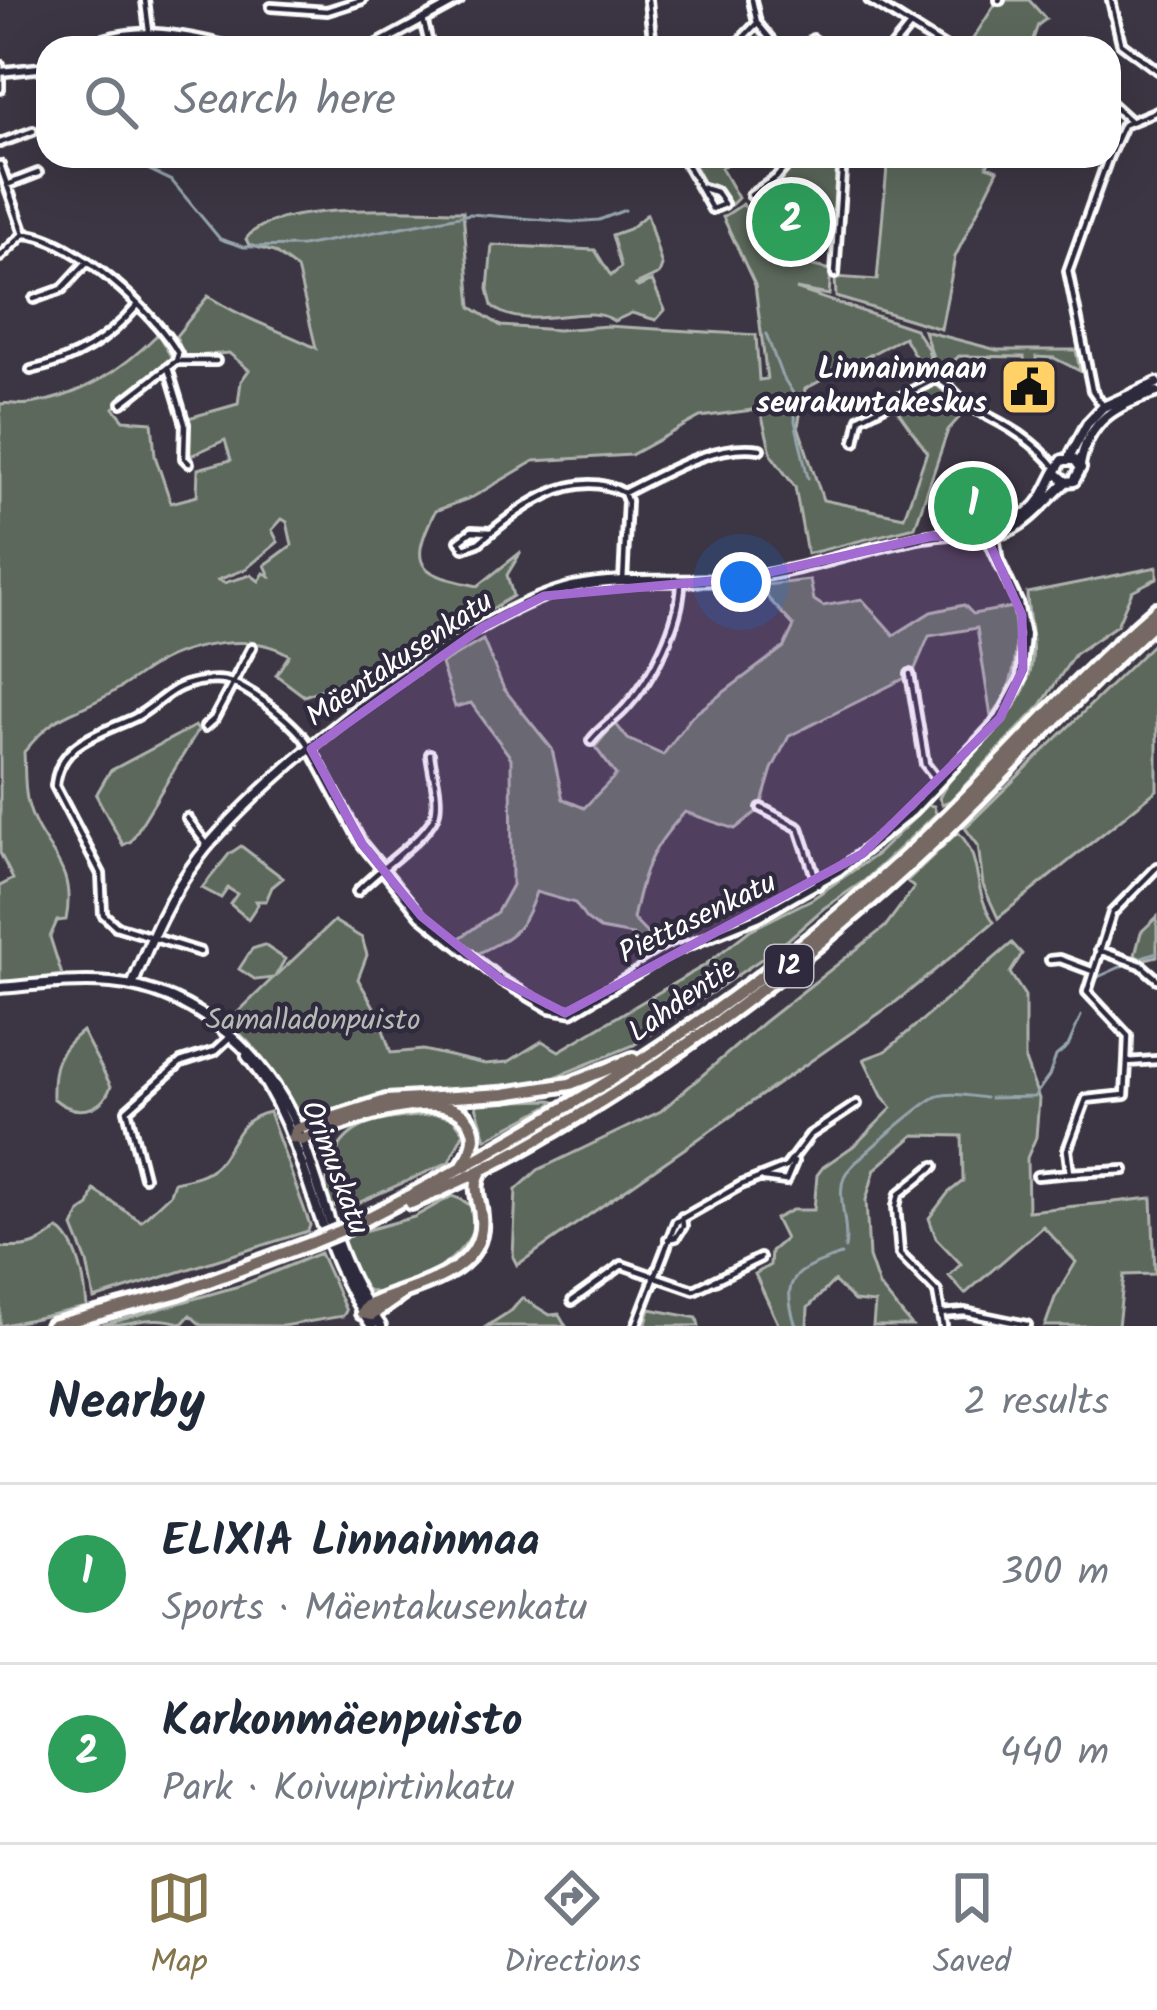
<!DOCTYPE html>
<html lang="en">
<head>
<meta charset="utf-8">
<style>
  body { margin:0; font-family:Kalam,sans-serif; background:#f2f2f3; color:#1f2937 }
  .you { position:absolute; left:741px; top:582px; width:42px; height:42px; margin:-30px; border:9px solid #fff; border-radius:50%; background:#1a73e8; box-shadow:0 0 0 18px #1a73e833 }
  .badge { display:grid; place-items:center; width:78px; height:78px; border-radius:50%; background:#84754c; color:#fff; font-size:39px; font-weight:700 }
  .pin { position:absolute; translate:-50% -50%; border:6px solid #fff; box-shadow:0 3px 12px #0006 }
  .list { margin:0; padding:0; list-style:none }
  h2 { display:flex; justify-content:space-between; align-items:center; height:156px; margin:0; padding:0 48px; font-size:51px }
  h2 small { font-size:39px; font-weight:400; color:#747a83 }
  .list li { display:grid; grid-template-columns:78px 1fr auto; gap:36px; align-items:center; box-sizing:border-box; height:180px; padding:0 48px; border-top:3px solid #e0e1e3 }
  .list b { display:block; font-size:45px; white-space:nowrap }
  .list p { margin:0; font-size:39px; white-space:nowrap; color:#747a83 }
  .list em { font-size:39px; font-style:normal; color:#747a83 }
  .icon { flex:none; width:66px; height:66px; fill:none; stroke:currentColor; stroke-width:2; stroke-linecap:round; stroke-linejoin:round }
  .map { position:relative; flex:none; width:1157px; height:1326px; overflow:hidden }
  .search { position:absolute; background:#fff; box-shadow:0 12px 48px #0002; left:36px; right:36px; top:36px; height:132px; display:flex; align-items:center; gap:30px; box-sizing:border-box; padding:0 42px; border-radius:36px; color:#747a83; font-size:45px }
  .sheet { height:516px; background:#fff }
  nav { display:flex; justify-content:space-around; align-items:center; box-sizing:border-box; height:168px; border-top:3px solid #e0e1e3; background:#fff; font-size:33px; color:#747a83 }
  nav a { display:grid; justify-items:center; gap:6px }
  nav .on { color:#84754c }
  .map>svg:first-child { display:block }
  .green { fill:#5c675b; stroke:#aeb3ad; stroke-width:3; fill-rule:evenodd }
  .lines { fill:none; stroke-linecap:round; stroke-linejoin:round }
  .stream { stroke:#95a4ad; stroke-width:3 }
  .minor-casing { stroke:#fff; stroke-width:14 }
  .tertiary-casing { stroke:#fff; stroke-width:15 }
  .secondary-casing { stroke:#fff; stroke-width:16 }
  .trunk-casing { stroke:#fff; stroke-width:20 }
  .minor { stroke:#2f2a3d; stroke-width:4.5 }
  .tertiary { stroke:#2f2a3d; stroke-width:6 }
  .secondary { stroke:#2f2a3d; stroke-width:8 }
  .trunk { stroke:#766964; stroke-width:10 }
  .trunk-bridge-casing { stroke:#fff; stroke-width:20; stroke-linecap:butt }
  .trunk-bridge { stroke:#766964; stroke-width:10 }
  .marked { fill:#a36bd2; fill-opacity:0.2; stroke:#a36bd2; stroke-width:9; stroke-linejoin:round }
  .labels { text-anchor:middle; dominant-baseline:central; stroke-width:9; stroke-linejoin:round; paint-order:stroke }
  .shield { fill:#2f2a3d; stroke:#c1bfc5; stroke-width:3 }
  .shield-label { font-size:27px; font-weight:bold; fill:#fff }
  .poi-label { font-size:30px; font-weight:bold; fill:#fff; stroke:#2f2a3d; text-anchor:end }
  .street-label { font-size:30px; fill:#fff; stroke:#2f2a3d }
  .park-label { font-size:30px; fill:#b6bbb5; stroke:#2f2a3d }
</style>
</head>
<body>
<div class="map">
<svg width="1157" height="1326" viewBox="0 0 1157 1326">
  <rect width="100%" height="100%" fill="#3c3543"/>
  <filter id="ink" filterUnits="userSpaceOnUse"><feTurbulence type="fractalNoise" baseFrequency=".00833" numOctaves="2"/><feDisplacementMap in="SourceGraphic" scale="24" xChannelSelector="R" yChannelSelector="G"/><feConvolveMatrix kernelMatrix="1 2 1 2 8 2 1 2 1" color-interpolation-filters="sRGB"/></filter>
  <g filter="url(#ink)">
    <path class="green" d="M 998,0 L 1029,0 L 1046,19 L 1038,25 L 1030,48 L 967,48 Z
      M 686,156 L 737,156 L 721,168 L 738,198 L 731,205 L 721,190 L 701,182 Z
      M 798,156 L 832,156 L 839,162 L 835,210 L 806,209 L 800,263 L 831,270 L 829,295 L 796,289 L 915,329 L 928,349 L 934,376 L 928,379 L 904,337 L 805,389 L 798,426 L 823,500 L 904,517 L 927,452 L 893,404 L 934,383 L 966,410 L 948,430 L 915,527 L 807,554 L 795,487 L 772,456 L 760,409 L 700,417 L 631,455 L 534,461 L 473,497 L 435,511 C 406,569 421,574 478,586 L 521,552 L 507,575 L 513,596 L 439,641 L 345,708 L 337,684 L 304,696 L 276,675 L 289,655 C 255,632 191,644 156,664 C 139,674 125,686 108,695 C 66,718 59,710 24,752 C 25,767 24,784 27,799 C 37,850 78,859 66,920 L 57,921 L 50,937 L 62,975 L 0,983 L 0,886 L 13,879 L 0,853 L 0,404 C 10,402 19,406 29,404 C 81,397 122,370 158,334 L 173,360 L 114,408 L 124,420 L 152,422 L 155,456 L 171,503 L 197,496 L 198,469 L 231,460 L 225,440 L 190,456 L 188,418 L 238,404 L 241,381 L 249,370 L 229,353 L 184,357 L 176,336 L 208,296 C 243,319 280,330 316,348 L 297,269 L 274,252 L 249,245 L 246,239 C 271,200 417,211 463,211 L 471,307 L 501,326 L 558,330 L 607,326 L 756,335 L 759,380 L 767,379 L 755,285 L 723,217 L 743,204 L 761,232 L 796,210 L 778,180 ZM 282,519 L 287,522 L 292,545 L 265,565 L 270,576 L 264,573 L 259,581 L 251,575 L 224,583 L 218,580 L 246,569 L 278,542 L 272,530 Z
      M 888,156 L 991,156 L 987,166 L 998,170 L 955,257 L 941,329 L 836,297 L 835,277 L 877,280 Z
      M 647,214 L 662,266 L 659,274 L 636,285 L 638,287 L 652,281 L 665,310 L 656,320 L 632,313 L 614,321 C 589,300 524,335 492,306 L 488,289 L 492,245 L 595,250 L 611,276 L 621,267 L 612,235 L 629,229 Z
      M 924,331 L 997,350 L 1076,350 L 1080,371 L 1054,358 L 1036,357 L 1036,365 L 1025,366 L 1024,357 L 959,356 L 939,375 Z
      M 1157,567 L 1157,578 L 1132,591 L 1117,625 L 1075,654 L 1041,705 L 950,801 L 942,804 L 939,798 C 964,749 1020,724 1031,668 C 1036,643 1027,616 1027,593 Z
      M 810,580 L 814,600 L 823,606 L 862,599 L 894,635 L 931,612 L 964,605 L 973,614 L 1013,607 C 1019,648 1018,684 991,717 L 977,628 L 929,636 L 914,671 L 907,677 L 789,736 L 772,769 L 760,809 L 735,829 L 685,812 C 650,849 643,870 633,919 L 662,949 L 648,957 L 633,935 L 600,929 L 586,919 L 575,903 L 536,892 C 523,931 514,936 477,954 L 457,940 L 497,912 L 512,885 L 511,758 L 471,703 L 455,707 L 441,664 L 483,640 L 504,689 L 552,749 L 563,799 L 584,808 L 616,775 L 595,747 L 615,723 L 628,739 L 663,755 L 692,716 L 784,647 L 794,626 L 768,598 L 765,585 Z
      M 1157,640 L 1157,790 L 998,918 L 983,885 L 978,845 L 965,828 Z
      M 195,726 L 198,730 L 191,742 L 131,841 L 123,845 L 96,795 L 110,771 Z
      M 928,805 L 934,806 L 936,814 L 864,881 L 824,908 L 782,945 L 634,1045 L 543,1082 L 395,1093 L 303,1116 L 297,1112 C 278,1076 258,1049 228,1022 L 273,978 L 256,980 L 239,969 L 252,949 L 264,945 L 285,959 L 275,977 L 334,921 L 362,938 L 367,955 L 358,979 L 377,1012 L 391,1053 L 423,1050 L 485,1064 L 508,1062 L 542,1041 L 559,1051 L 705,965 L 750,930 L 812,899 L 877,854 Z
      M 958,832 C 984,859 971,889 994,922 L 897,1001 L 517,1265 L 513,1257 L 516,1190 L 538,1170 L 661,1111 L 764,1022 L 885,927 L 914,888 L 907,881 Z
      M 241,846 L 283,878 L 272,887 L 266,901 L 256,901 L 258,904 L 248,919 L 230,904 L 237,894 L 228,888 L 221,898 L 202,888 L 229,854 Z
      M 1157,917 L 1157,956 L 1141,960 L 1135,955 L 1141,932 Z
      M 1012,943 L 1022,954 L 1010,973 L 1025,996 L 1025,1060 L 1039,1099 L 1036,1137 L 1027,1158 L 1028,1211 L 1152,1198 L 1155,1274 L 1124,1275 L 1118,1326 L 1045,1326 L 1055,1298 L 1076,1262 L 1043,1226 L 965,1294 L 949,1276 L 961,1264 L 936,1238 L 929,1218 L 948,1193 L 963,1181 L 962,1136 L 914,1135 L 875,1169 L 866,1200 L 869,1257 L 879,1286 L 912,1326 L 873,1326 L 875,1303 L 854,1301 L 834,1281 L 808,1308 L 807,1326 L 779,1326 L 755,1274 L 770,1265 L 771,1251 L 785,1239 L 775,1219 L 792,1210 L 814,1210 L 817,1175 L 823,1167 L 856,1144 L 892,1108 L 882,1096 L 864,1059 L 886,1051 Z
      M 82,1031 L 111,1086 C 101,1114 74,1116 53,1098 C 52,1066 57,1051 82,1031 Z
      M 552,1100 L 555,1102 L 550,1105 L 486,1139 L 476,1106 L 480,1102 Z
      M 269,1112 L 310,1225 L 308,1231 L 94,1299 L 87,1262 L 73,1227 L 80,1212 L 89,1206 L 94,1190 L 141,1221 L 170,1194 L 174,1182 C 190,1178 209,1176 220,1161 C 236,1140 239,1118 269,1112 Z
      M 435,1114 L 453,1118 L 464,1132 L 449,1162 L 349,1207 L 329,1206 C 324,1189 326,1176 333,1158 C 351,1115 393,1120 435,1114 Z
      M 452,1196 C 525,1218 407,1307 370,1291 C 355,1284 349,1256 343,1241 L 349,1235 L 414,1217 Z
      M 58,1229 C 79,1243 85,1283 87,1307 L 0,1326 L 0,1247 C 26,1249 37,1247 58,1229 Z
      M 320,1253 L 346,1311 L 343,1316 L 283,1326 L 201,1325 L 190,1315 L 182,1324 C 152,1313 129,1326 99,1326 L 242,1285 Z
      M 522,1298 L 550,1315 L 559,1314 L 566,1326 L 487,1326 L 512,1310 Z
      M 650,1309 L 697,1318 L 699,1326 L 645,1326 Z"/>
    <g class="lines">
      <path class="stream" d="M 132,156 L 137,164 L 172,181 L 220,239 L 244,247 L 302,246 L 470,214 L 572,222 L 599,220 L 625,210
        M 766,334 L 781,374 L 796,398 L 795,421 L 808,478
        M 1139,958 L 1157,952
        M 1091,987 L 1098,977 L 1127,964
        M 990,1098 L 1034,1097 L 1049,1076 L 1056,1056 L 1068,1046 L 1081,1016
        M 845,1248 C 850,1225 835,1196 845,1175 C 850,1164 927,1099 938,1096 C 953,1092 969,1096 985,1098
        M 796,1326 C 779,1275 797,1271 841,1255"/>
      <defs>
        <path id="minor" d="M 145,0 L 149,31
          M 648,0 L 653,48
          M 752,0 L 757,23 L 778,48
          M 869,0 L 946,48
          M 999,0 L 1000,0
          M 1111,0 L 1121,43 L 1157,70
          M 271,7 L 327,11 L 362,0
          M 423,19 L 430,48
          M 166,48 L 168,34
          M 634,48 L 651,41
          M 733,48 L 757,23
          M 803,48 L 813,39
          M 892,48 L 910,26
          M 0,65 L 0,89
          M 1109,102 L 1130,121
          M 0,143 L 33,131
          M 682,156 L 712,209 L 724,204 L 716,192 L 700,187
          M 1109,156 L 1123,125 L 1157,111
          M 0,165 L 24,234 C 71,235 156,313 178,354 L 176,361
          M 7,185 L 38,173
          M 751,195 L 776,178 L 794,156
          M 0,257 L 24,234
          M 835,274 L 843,156
          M 34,299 L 62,289 L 86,263
          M 168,368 L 185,424 L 184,458 L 189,463
          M 31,370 C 76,360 107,341 137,306
          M 122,403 L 176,361 L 216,361
          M 1104,407 L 1092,390 L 1068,271 L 1109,156
          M 855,442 L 860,418 L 937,378 C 952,386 961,403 976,410 C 1007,425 1035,441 1057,469
          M 491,532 L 472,531 L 459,541 L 464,548 L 478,543 C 515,512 572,464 624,493 C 664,473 715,442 760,449
          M 623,582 L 627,501 L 624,493
          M 910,674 L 925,764 L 939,782
          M 205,727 L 214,719 L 252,647
          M 591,741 C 601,727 615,720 626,707 C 653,678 680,623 681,584
          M 761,808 L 799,828 L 818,885
          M 187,818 L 208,846
          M 1157,867 L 1112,913 L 1087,992 L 1128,1036 L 1127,1062 L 1157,1060
          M 357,892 C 377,869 432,835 436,811 C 439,793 432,772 430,754
          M 1099,950 L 1141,965 L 1157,979
          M 200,952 L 116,926 L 103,914 L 101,874 L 55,786 C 59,742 100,734 134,718 C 153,709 168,689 189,684 C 199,681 215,679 225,681 C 249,686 301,728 311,749
          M 1050,960 L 1060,959 L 1092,971
          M 934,1166 L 899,1194 L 896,1206 L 900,1254 L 937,1292 L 943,1326
          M 1124,1170 L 1070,1173 L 1067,1150 L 1086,1099 L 1125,1095 L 1127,1062
          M 1037,1176 L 1070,1173
          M 144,1177 L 127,1110 L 181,1062 L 215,1051 L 230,1037
          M 764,1178 L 786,1181 L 794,1162
          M 668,1239 L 676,1237 L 683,1226 L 682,1217
          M 572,1301 L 622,1265 L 694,1290 L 760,1258
          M 940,1314 L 965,1312 L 1027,1325
          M 636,1326 L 676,1222 L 741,1185 L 786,1167 L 810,1135 L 857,1104"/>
        <path id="tertiary" d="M 83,48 C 135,22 184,36 237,48
          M 371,48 L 459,0
          M 0,72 L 48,67
          M 994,532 L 998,560
          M 311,749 L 362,844 L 421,916 L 501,980 L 549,1008 L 572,1012 L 669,953 L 760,916 L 839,871 L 912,812 L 1000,718 L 1021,679 L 1025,635 L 1018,603 L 986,534"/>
        <path id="secondary" d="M 1069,458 L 1087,424 L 1103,407 L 1157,383
          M 1080,465 C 1088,420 1116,405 1157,392
          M 958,536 C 1018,541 1027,519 1066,482
          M 132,986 C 150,940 169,896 199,857 C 265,771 469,611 573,587 C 628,575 690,585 746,578 C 807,570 864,548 924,537 C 959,531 1000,534 1029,512 C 1048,497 1050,476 1063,460 L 1075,460 L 1081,468 L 1074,481 L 1066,482 L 1057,474
          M 0,988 C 37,985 74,980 111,983 C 199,991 272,1059 302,1139 C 326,1203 339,1270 381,1326
          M 247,1056 C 310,1135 312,1245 372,1326"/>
        <path id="trunk" d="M 464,1163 C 472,1152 477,1140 472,1127 C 452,1077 335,1125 302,1140 L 293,1137 L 297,1129 L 386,1101 L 504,1094 L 570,1084 L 633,1059
          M 411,1203 C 591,1127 795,974 936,840 C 1012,768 1079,690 1157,620
          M 352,1226 C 549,1125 740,1009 904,858 C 991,778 1067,686 1157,609
          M 402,1294 L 372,1315 L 362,1313 L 367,1306 C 407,1286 487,1277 481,1217 C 480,1199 471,1186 482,1170
          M 52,1326 L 179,1292 L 311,1243"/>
      </defs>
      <use href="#minor" class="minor-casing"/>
      <use href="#tertiary" class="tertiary-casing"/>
      <use href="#secondary" class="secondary-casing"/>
      <use href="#trunk" class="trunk-casing"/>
      <use href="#minor" class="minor"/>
      <use href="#tertiary" class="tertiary"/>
      <use href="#secondary" class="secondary"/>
      <use href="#trunk" class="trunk"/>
      <defs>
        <path id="trunk-bridge" d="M 311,1243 L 352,1226"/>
      </defs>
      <use href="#trunk-bridge" class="trunk-bridge-casing"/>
      <use href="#trunk-bridge" class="trunk-bridge"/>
    </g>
  </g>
  <path class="marked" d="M 933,536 L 987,538 L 1022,615 L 1023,669 L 1000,718 L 862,854 L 565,1013 L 501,980 L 421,916 L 362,844 L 311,749 L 483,627 L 544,596 L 744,578 Z"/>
  <defs>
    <symbol id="civic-square" viewBox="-11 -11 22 22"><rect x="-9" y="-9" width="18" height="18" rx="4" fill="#ffd166" stroke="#2f2a3d"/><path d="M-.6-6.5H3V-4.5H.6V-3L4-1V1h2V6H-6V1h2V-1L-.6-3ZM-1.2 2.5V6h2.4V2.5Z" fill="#111"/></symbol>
  </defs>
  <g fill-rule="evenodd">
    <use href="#civic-square" x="996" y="354" width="66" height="66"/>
  </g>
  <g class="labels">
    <rect class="shield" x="765" y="945" width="48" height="42" rx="9"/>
    <g class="shield-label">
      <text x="789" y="966">12</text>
    </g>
    <g class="poi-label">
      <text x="987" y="370">Linnainmaan<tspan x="987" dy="34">seurakuntakeskus</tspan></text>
    </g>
    <g class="street-label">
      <text transform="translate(400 660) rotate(-34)">Mäentakusenkatu</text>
      <text transform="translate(698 919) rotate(-26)">Piettasenkatu</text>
      <text transform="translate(683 1001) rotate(-35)">Lahdentie</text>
      <text transform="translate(334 1168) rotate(69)">Orimuskatu</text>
    </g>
    <g class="park-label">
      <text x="313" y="1021">Samalladonpuisto</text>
    </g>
  </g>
</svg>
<div class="you"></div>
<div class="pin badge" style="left:973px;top:506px;background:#2e9e5b">1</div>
<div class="pin badge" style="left:791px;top:222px;background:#2e9e5b">2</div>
<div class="search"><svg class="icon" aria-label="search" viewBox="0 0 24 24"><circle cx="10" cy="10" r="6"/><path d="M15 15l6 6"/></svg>Search here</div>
</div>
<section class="sheet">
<h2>Nearby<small>2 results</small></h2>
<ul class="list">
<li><span class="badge" style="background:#2e9e5b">1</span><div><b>ELIXIA Linnainmaa</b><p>Sports · Mäentakusenkatu</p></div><em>300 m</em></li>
<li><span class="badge" style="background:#2e9e5b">2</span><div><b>Karkonmäenpuisto</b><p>Park · Koivupirtinkatu</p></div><em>440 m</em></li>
</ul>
</section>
<nav>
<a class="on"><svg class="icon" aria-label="map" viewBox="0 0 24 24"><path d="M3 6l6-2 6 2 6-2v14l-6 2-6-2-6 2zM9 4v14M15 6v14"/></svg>Map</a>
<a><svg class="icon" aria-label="directions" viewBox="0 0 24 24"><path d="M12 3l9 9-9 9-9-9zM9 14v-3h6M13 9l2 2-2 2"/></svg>Directions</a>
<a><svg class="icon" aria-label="saved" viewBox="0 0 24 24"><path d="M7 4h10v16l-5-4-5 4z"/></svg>Saved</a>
</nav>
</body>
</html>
